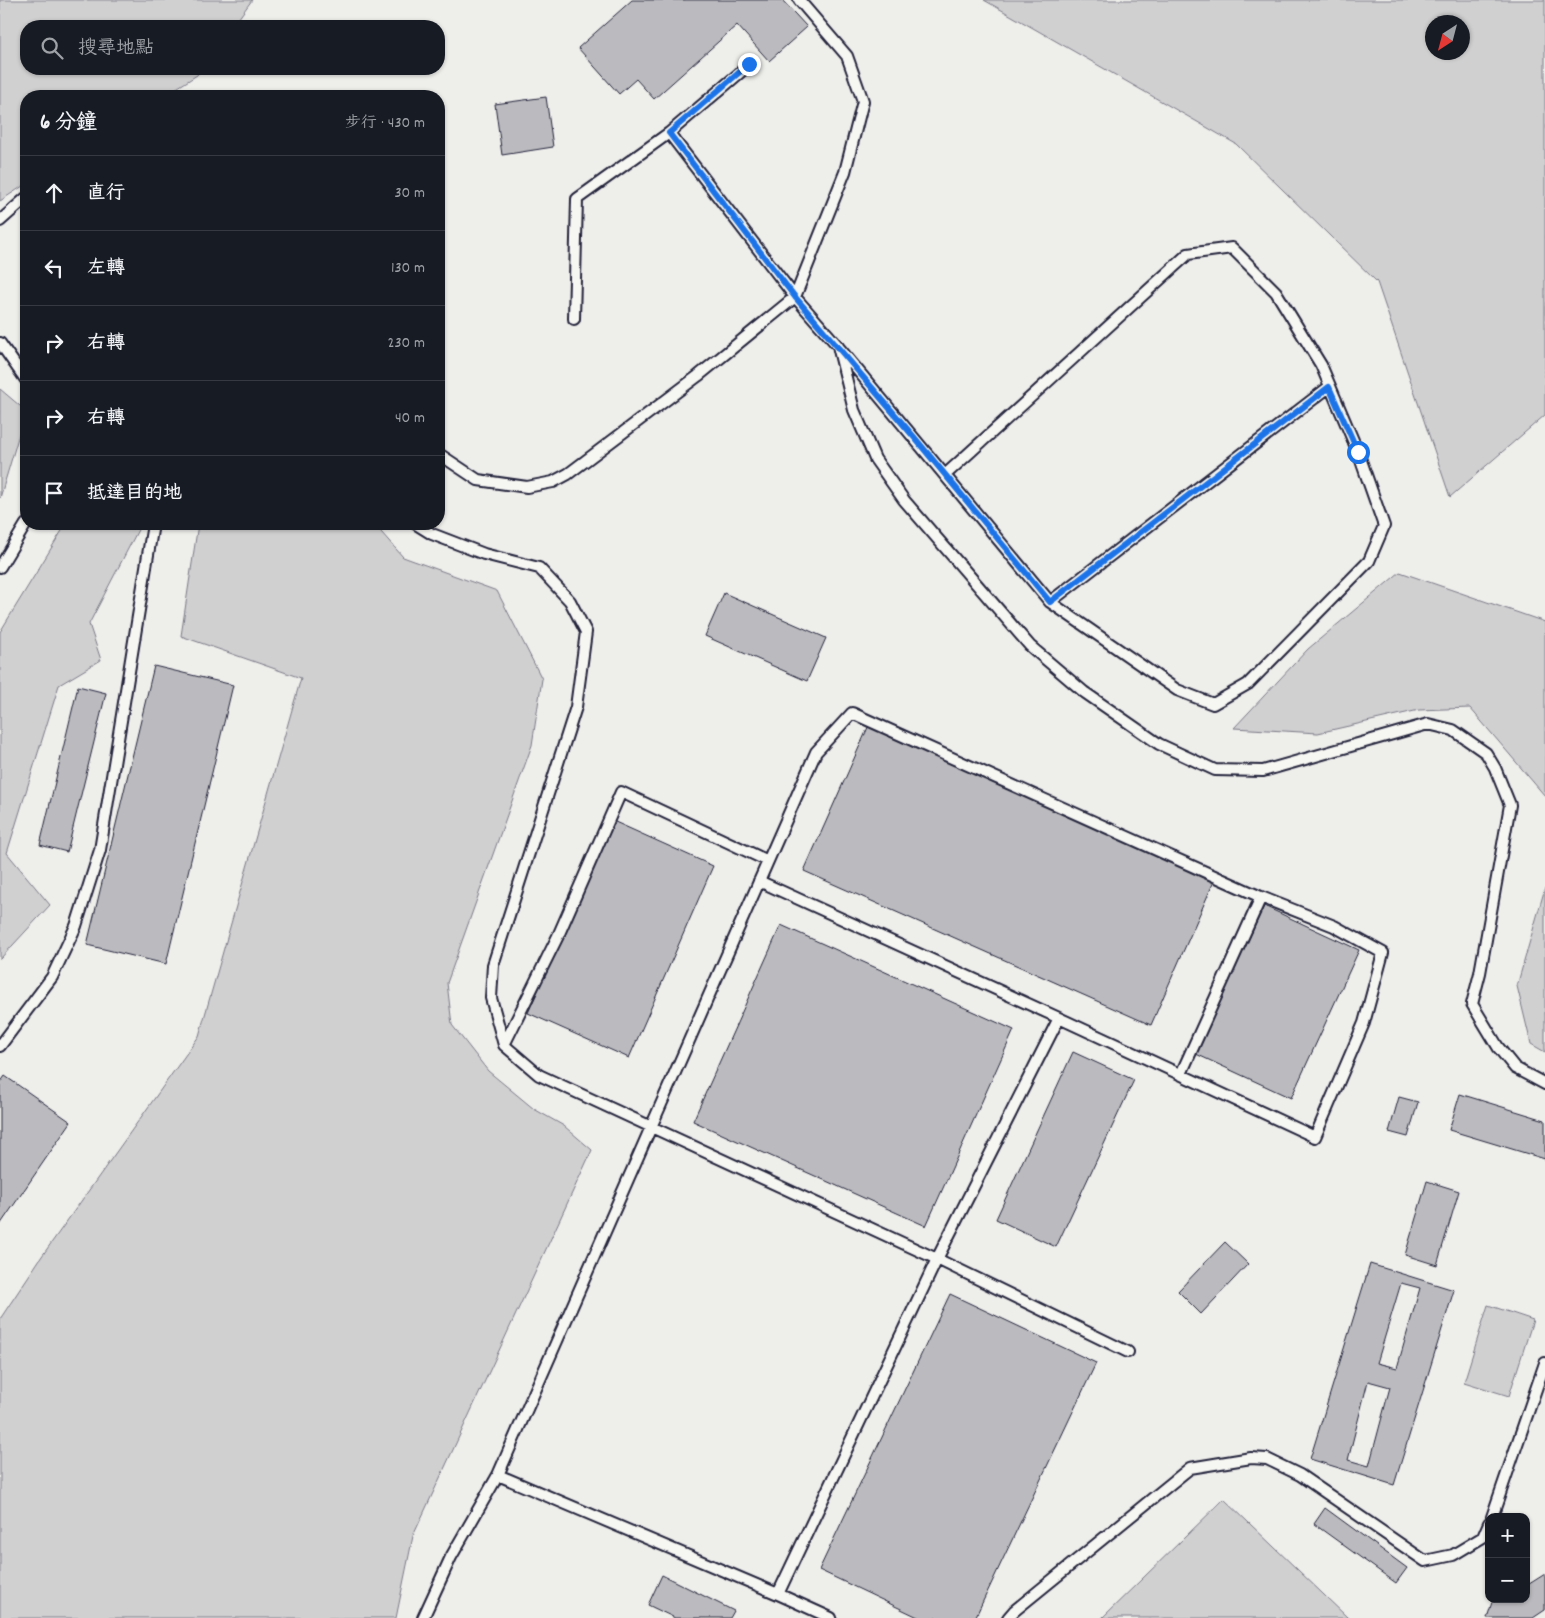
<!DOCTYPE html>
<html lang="zh-TW">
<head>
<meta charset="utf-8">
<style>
  body { margin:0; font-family:Dekko,"LXGW WenKai TC",sans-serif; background:#242831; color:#f1f3f6 }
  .controls { position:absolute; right:15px; bottom:15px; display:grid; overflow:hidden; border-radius:10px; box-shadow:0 1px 4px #0004 }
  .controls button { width:45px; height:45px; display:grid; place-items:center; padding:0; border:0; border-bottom:1px solid #363941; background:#171b24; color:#f1f3f6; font:25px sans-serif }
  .compass { position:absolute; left:1425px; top:15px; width:45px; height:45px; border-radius:50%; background:#171b24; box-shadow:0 1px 4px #0004; rotate:216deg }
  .stop { position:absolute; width:15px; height:15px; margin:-11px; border:4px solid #1a73e8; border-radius:50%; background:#fff }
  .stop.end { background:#1a73e8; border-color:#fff; box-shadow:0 1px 5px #0008 }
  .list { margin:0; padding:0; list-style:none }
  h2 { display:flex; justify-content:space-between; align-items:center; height:65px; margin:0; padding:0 20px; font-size:21px }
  h2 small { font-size:16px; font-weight:400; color:#9ea1a6 }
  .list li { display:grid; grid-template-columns:32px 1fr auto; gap:15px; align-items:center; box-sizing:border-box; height:75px; padding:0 20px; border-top:1px solid #363941 }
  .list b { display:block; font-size:19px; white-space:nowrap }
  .list em { font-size:16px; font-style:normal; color:#9ea1a6 }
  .icon { flex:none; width:28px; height:28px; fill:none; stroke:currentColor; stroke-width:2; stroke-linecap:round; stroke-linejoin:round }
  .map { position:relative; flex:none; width:1545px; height:1618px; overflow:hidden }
  .search { position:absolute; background:#171b24; box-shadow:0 1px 4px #0004; left:20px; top:20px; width:425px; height:55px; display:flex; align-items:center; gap:12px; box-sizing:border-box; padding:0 18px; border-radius:20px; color:#9ea1a6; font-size:19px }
  .panel { position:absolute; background:#171b24; box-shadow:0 1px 4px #0004; left:20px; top:90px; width:425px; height:440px; border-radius:20px }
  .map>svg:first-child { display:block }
  .green { fill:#d0d0d1; stroke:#797986; fill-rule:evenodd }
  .building { fill:#bbbbbf; stroke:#22223b; fill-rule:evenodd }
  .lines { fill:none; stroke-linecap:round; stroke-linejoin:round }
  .service-casing { stroke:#22223b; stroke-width:14 }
  .service { stroke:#f6f6f2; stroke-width:10 }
  .route { stroke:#1a73e8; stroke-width:6 }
</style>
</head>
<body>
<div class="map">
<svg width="1545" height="1618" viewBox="0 0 1545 1618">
  <rect width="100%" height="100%" fill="#eeeeeb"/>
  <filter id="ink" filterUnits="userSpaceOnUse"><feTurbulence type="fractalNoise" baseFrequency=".02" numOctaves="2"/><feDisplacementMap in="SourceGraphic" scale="10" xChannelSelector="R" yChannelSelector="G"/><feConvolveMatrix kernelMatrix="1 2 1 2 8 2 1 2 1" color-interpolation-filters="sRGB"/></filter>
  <g filter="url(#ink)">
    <path class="green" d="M 0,0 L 252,0 L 233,26 L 26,26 L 26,69 L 202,69 L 197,75 L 164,96 L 26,96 L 26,184 L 0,201 Z
      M 984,0 L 1545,0 L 1545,415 L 1450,497 L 1377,282 L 1236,144 ZM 1432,22 L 1462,22 L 1462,52 L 1432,52 Z
      M 0,389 L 26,411 L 0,498 Z
      M 66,524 L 141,524 L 89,624 L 101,660 L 59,685 L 7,853 L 50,905 L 0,959 L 0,632 Z
      M 198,524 L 374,524 L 403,557 L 497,591 L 542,679 L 532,745 L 447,983 L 452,1025 L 488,1071 L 534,1109 L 564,1126 L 592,1150 L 413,1536 L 396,1618 L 0,1618 L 0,1319 L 42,1256 L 199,1036 L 301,678 L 181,636 Z
      M 1400,572 L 1545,622 L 1545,796 L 1470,708 L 1419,710 L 1318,733 L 1234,728 L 1308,649 Z
      M 1545,888 L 1545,1052 L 1531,1044 L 1517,986 Z
      M 1488,1305 L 1533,1320 L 1509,1396 L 1464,1382 Z
      M 1224,1499 L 1348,1618 L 1102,1618 Z"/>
    <path class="building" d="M 632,0 L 782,0 L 807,27 L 769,61 L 737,25 L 654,99 L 636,79 L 619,94 L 578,48 Z
      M 546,97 L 553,147 L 502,155 L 495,104 Z
      M 724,593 L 826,638 L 807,681 L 705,636 Z
      M 154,666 L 233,685 L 166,964 L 87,945 Z
      M 78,686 L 106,693 L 67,852 L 40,845 Z
      M 869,725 L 1215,879 L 1151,1025 L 804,871 Z
      M 613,821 L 713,866 L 629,1058 L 528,1013 Z
      M 1264,906 L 1359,950 L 1291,1098 L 1196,1054 Z
      M 781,925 L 1014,1030 L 926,1226 L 693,1121 Z
      M 1073,1052 L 1134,1080 L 1056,1247 L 996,1219 Z
      M 5,1076 L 71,1122 L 0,1225 L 0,1083 Z
      M 1460,1094 L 1545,1120 L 1545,1159 L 1449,1130 Z
      M 1399,1097 L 1418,1102 L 1408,1137 L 1389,1132 Z
      M 1427,1181 L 1459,1191 L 1437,1265 L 1405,1255 Z
      M 1225,1242 L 1248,1264 L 1201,1314 L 1178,1291 Z
      M 1370,1264 L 1454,1290 L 1394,1485 L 1310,1459 ZM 1401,1283 L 1420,1288 L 1397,1368 L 1377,1363 ZM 1368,1381 L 1390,1387 L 1369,1466 L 1348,1460 Z
      M 950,1294 L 1096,1363 L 975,1618 L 920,1618 L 819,1570 Z
      M 1325,1508 L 1407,1568 L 1396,1583 L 1314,1524 Z
      M 1545,1574 L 1545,1610 L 1533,1618 L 1487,1618 L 1493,1599 L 1526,1599 L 1526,1586 Z
      M 662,1575 L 734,1611 L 730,1618 L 675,1618 L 648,1605 Z"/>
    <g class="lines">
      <defs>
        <path id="service" d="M 669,133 L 749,65
          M 0,221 L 26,198
          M 574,319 L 577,199 L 669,133 L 795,297 L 838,346 L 854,410 L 875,459 L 904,500 L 1030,646 L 1084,692 L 1159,744 L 1215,770 L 1263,771 L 1428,724 L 1453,730 L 1486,753 L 1495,768 L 1510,805 L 1480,973 L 1472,1004 L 1498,1047 L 1515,1068 L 1545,1084
          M 0,343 L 26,380
          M 840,349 L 1050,602 L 1177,690 L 1213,704 L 1248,684 L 1369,561 L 1384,526 L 1358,452 L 1321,365 L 1276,292 L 1232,248 L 1188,254 L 945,475
          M 439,454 L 478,480 L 527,487 L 553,482 L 568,474 L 698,376 L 795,297 L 845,172 L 863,101 L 847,56 L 799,0
          M 416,524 L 432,534 L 484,554 L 539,568 L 570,601 L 586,632 L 576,707 L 493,965 L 491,998 L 504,1045 L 539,1075 L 937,1259 L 1128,1352
          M 0,567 L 26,524
          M 1050,602 L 1329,387
          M 504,1045 L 558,936 L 621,792 L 768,861
          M 0,1046 L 52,977 L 76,926 L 100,850 L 153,524
          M 1181,1074 L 1261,897
          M 498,1475 L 778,1594 L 937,1259 L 1059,1018 L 759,881
          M 1492,1517 L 1545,1363
          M 778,1594 L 831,1618
          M 423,1618 L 451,1557 L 498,1475 L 816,752 L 852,713 L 1261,897 L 1334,926 L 1383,953 L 1364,1023 L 1315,1137 L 1059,1018
          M 1008,1618 L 1014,1611 L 1190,1468 L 1251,1458 L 1267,1459 L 1300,1475 L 1425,1561 L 1453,1555 L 1483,1537 L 1489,1523"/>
      </defs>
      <use href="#service" class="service-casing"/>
      <use href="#service" class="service"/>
    </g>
  </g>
  <g class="lines" filter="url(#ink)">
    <path class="route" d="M 749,64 L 669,133 L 795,297 L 914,437 L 1050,602 L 1329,387 L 1358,452"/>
  </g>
</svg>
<div class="controls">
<button>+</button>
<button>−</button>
</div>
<svg class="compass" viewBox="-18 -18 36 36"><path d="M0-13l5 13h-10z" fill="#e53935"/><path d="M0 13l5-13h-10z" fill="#9ea1a6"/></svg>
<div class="stop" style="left:1358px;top:452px"></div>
<div class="stop end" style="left:749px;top:64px"></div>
<div class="search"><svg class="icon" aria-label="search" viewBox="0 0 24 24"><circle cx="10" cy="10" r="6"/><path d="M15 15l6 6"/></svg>搜尋地點</div>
<section class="panel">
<h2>6 分鐘<small>步行 · 430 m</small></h2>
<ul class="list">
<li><svg class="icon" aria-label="ahead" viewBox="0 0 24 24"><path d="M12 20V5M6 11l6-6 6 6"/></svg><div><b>直行</b></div><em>30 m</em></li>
<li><svg class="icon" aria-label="left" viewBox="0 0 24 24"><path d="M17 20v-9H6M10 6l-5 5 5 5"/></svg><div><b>左轉</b></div><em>130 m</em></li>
<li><svg class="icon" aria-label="right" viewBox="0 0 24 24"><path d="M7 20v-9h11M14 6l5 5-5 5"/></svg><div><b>右轉</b></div><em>230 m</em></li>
<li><svg class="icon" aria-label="right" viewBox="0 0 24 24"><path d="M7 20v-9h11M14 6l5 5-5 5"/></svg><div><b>右轉</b></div><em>40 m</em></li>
<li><svg class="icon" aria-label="arrive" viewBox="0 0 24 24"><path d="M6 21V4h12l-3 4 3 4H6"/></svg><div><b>抵達目的地</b></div></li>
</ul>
</section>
</div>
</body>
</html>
